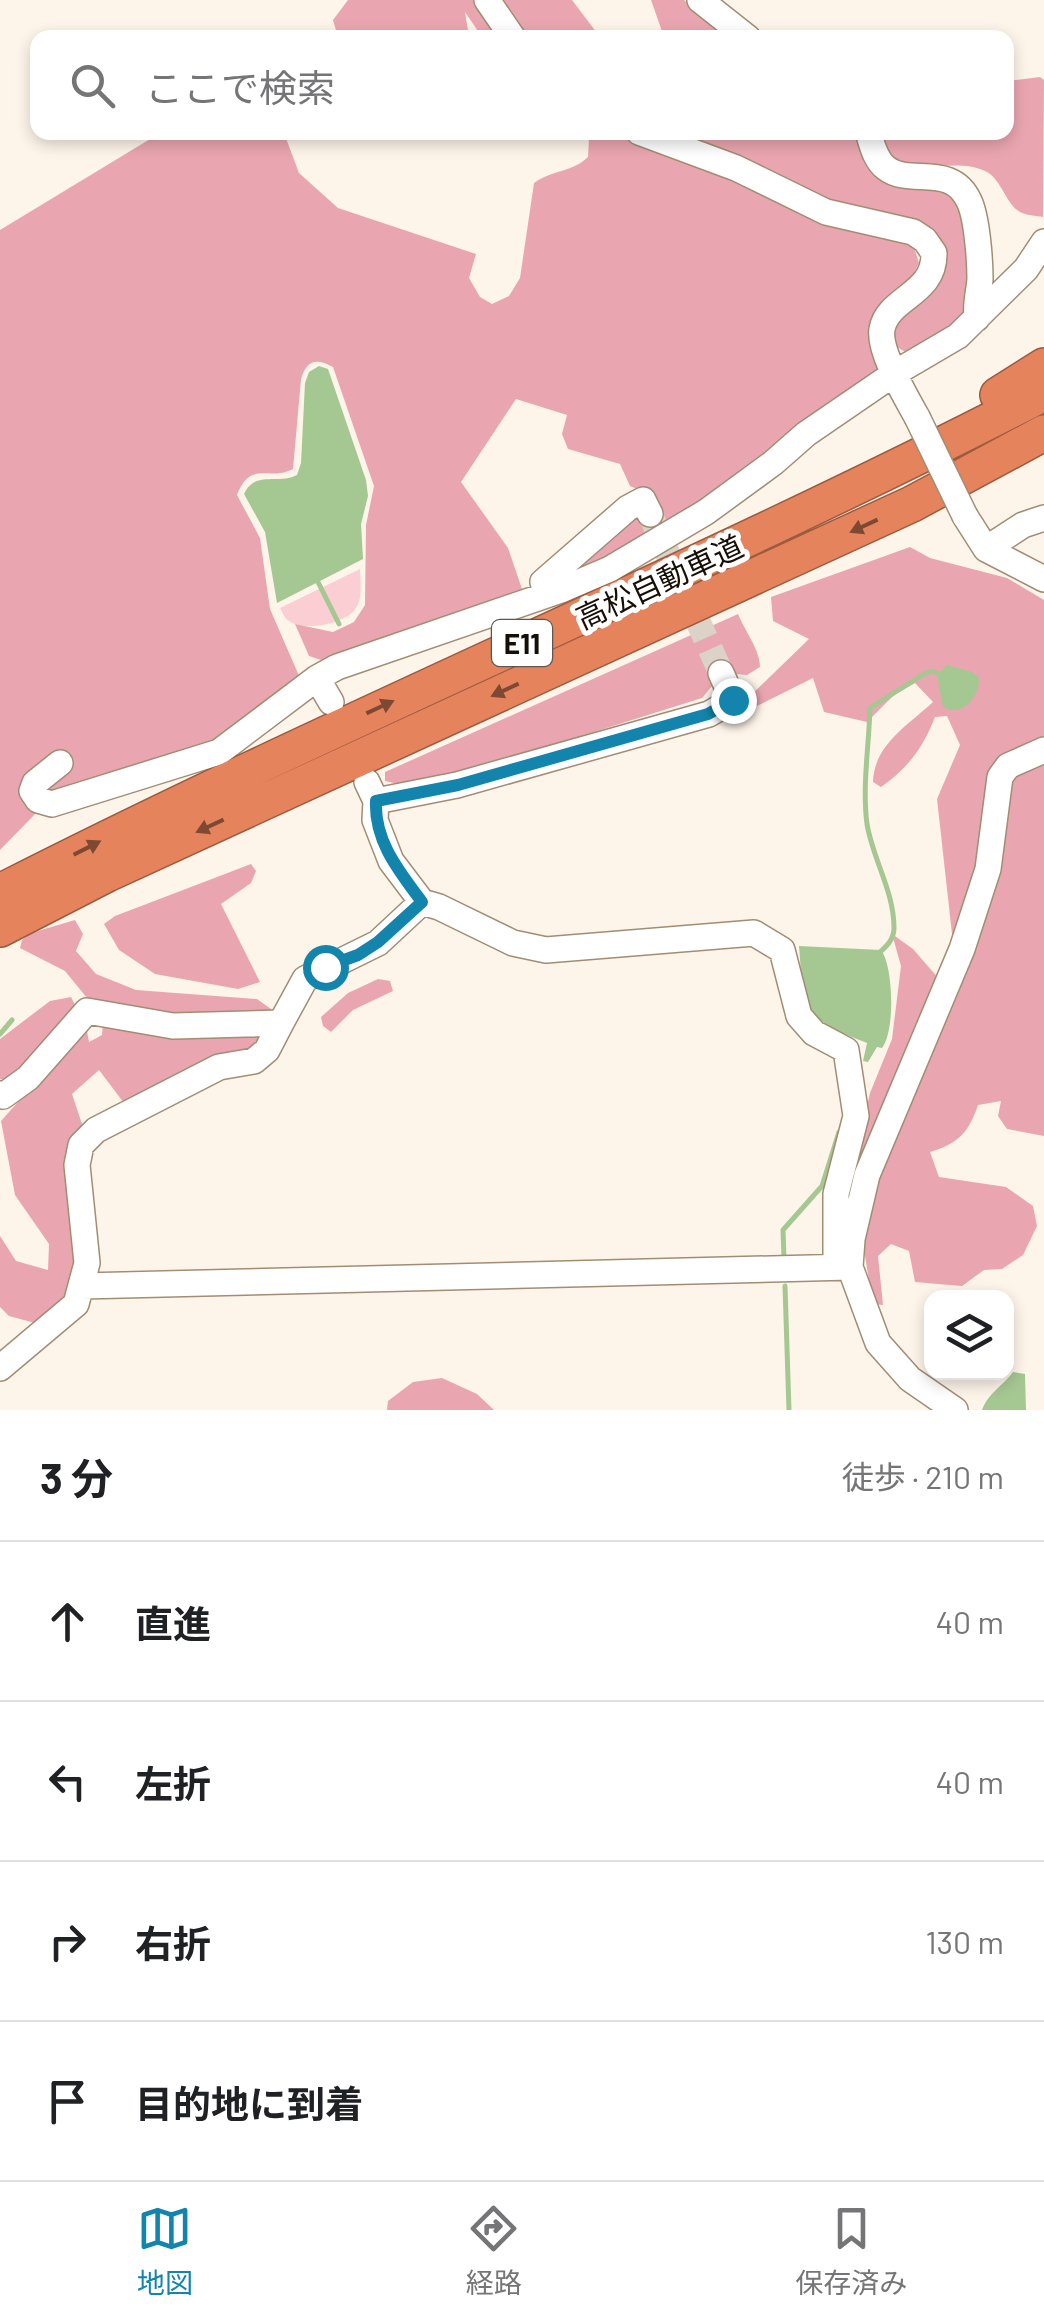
<!DOCTYPE html>
<html lang="ja">
<head>
<meta charset="utf-8">
<style>
  body { margin:0; font-family:Barlow,"Noto Sans JP",sans-serif; background:#f6f6f6; color:#202124 }
  .controls { position:absolute; right:30px; bottom:30px; display:grid; overflow:hidden; border-radius:20px; box-shadow:0 5px 15px #0003 }
  .controls button { width:90px; height:90px; display:grid; place-items:center; padding:0; border:0; border-bottom:2px solid #e0e0e0; background:#fff; color:#202124; font:50px sans-serif }
  .stop { position:absolute; width:30px; height:30px; margin:-22px; border:8px solid #1384ab; border-radius:50%; background:#fff }
  .stop.end { background:#1384ab; border-color:#fff; box-shadow:0 2px 10px #0008 }
  .list { margin:0; padding:0; list-style:none }
  h2 { display:flex; justify-content:space-between; align-items:center; height:130px; margin:0; padding:0 40px; font-size:42px }
  h2 small { font-size:32px; font-weight:400; color:#757577 }
  .list li { display:grid; grid-template-columns:65px 1fr auto; gap:30px; align-items:center; box-sizing:border-box; height:160px; padding:0 40px; border-top:2px solid #e0e0e0 }
  .list b { display:block; font-size:38px; white-space:nowrap }
  .list em { font-size:32px; font-style:normal; color:#757577 }
  .icon { flex:none; width:55px; height:55px; fill:none; stroke:currentColor; stroke-width:2; stroke-linecap:round; stroke-linejoin:round }
  .map { position:relative; flex:none; width:1044px; height:1410px; overflow:hidden }
  .search { position:absolute; background:#fff; box-shadow:0 5px 15px #0003; left:30px; right:30px; top:30px; height:110px; display:flex; align-items:center; gap:25px; box-sizing:border-box; padding:0 35px; border-radius:20px; color:#757577; font-size:38px }
  .sheet { height:770px; background:#fff }
  nav { display:flex; justify-content:space-around; align-items:center; box-sizing:border-box; height:140px; border-top:2px solid #e0e0e0; background:#fff; font-size:28px; color:#757577 }
  nav a { display:grid; justify-items:center; gap:5px }
  nav .on { color:#1384ab }
  .map>svg:first-child { display:block }
  .green { fill:#fbced3 }
  .forest { fill:#eaa6b0 }
  .water { fill:#a5c792 }
  .lines { fill:none; stroke-linecap:round; stroke-linejoin:round }
  .stream { stroke:#a5c792; stroke-width:5 }
  .minor-tunnel { stroke:#dbd2c8; stroke-width:25; stroke-dasharray:25 12; stroke-linecap:butt }
  .minor-casing { stroke:#a28d74; stroke-width:28 }
  .highway-casing { stroke:#9d5a3f; stroke-width:38 }
  .minor { stroke:#fff; stroke-width:25 }
  .highway { stroke:#e5835d; stroke-width:35 }
  .minor-bridge-casing { stroke:#a28d74; stroke-width:28; stroke-linecap:butt }
  .minor-bridge { stroke:#fff; stroke-width:25 }
  .oneway { fill:#7e4932 }
  .route { stroke:#1384ab; stroke-width:12 }
  .labels { text-anchor:middle; dominant-baseline:central; stroke-width:10; stroke-linejoin:round; paint-order:stroke }
  .shield { fill:#fff; stroke:#5c5751; stroke-width:2.5 }
  .shield-label { font-size:28px; font-weight:bold; fill:#160f06 }
  .street-label { font-size:30px; fill:#160f06; stroke:#fff }
</style>
</head>
<body>
<div class="map">
<svg width="1044" height="1410" viewBox="0 0 1044 1410">
  <rect width="100%" height="100%" fill="#fef5ea"/>
  <path class="green" d="M 360,569 C 360,582 363,598 356,608 C 346,624 304,632 289,621 C 284,618 283,613 280,608 Z"/>
  <path class="forest" d="M 348,0 L 477,0 L 505,37 L 482,37 L 465,12 L 469,37 L 437,37 L 432,31 L 433,37 L 338,37 L 333,20 Z
    M 495,0 L 572,0 L 600,37 L 525,37 Z
    M 651,0 L 684,0 L 729,37 L 664,37 Z
    M 1040,77 L 1044,80 L 1043,217 C 1036,216 1026,215 1020,212 C 1005,203 1001,178 985,171 C 946,153 897,190 879,133 L 1006,132 L 1007,81 Z
    M 624,132 L 641,144 L 899,237 L 914,247 L 919,263 L 910,281 L 882,368 L 823,406 L 747,470 L 634,545 L 569,576 L 646,493 L 630,486 L 620,464 L 568,449 L 562,434 L 567,415 L 516,399 L 461,482 L 508,548 L 522,589 L 321,660 L 309,656 L 295,624 L 333,632 L 354,622 L 365,605 L 366,525 L 374,486 L 333,367 C 316,358 307,360 301,379 L 293,469 C 268,482 251,459 237,495 L 260,538 L 270,609 L 300,678 L 202,750 L 41,808 L 0,850 L 0,230 L 160,133 L 284,133 L 299,173 L 338,208 L 476,254 L 469,278 L 480,297 L 492,304 L 509,296 L 520,278 L 534,183 C 554,169 571,173 588,157 L 589,138 L 583,133 Z
    M 661,133 L 859,133 L 874,171 L 946,189 L 963,204 C 966,233 981,306 956,327 C 943,338 922,345 907,353 L 897,347 L 892,329 L 940,282 L 943,257 Z
    M 910,547 L 930,558 L 1007,578 L 1044,600 L 1044,1136 L 1007,1129 L 998,1116 L 1001,1101 L 978,1105 C 969,1132 958,1144 930,1152 L 939,1177 L 1006,1187 L 1033,1206 L 1037,1226 L 1023,1255 L 1002,1269 L 984,1270 L 962,1286 L 915,1282 L 909,1251 L 891,1244 L 878,1256 L 883,1305 L 873,1304 L 864,1250 L 846,1219 L 850,1178 L 870,1093 L 892,1039 L 901,966 L 892,934 L 913,949 L 940,980 L 943,1015 L 956,999 L 967,966 L 953,943 L 937,799 L 960,745 L 947,716 L 935,717 C 923,748 908,768 881,787 L 873,782 C 874,745 907,726 933,702 L 915,683 L 894,695 L 867,722 L 824,712 L 813,678 L 747,711 L 744,702 L 809,639 L 773,621 L 771,597 Z
    M 738,614 C 745,631 760,650 760,667 L 747,675 L 709,672 L 712,686 L 702,698 L 543,748 L 407,786 L 385,781 L 385,772 Z
    M 251,864 L 256,871 L 251,883 L 221,904 L 260,982 L 238,989 L 155,974 L 119,950 L 104,924 L 115,916 Z
    M 75,920 L 83,934 L 76,951 L 96,974 L 136,990 L 257,999 L 271,1009 L 269,1016 L 260,1019 L 116,1010 L 87,998 L 65,971 L 20,948 L 22,940 L 31,933 Z
    M 378,979 L 390,981 L 393,991 L 353,1010 L 331,1032 L 323,1026 L 321,1017 L 348,993 Z
    M 71,997 L 75,1005 L 71,1014 L 25,1065 L 5,1080 L 0,1079 L 0,1039 L 50,1001 Z
    M 103,1021 L 263,1034 L 249,1048 L 127,1107 L 99,1070 L 72,1094 L 84,1130 L 81,1265 L 70,1290 L 55,1309 L 35,1323 L 9,1316 L 0,1307 L 0,1236 L 16,1261 L 48,1270 L 49,1244 L 15,1195 L 1,1121 L 86,1026 L 89,1042 L 102,1035 Z
    M 442,1378 L 477,1394 L 494,1410 L 387,1410 L 388,1401 L 413,1382 Z"/>
  <path class="water" d="M 319,366 L 328,369 L 366,480 L 368,496 L 361,524 L 363,559 L 277,603 L 265,532 L 244,494 C 255,470 277,485 297,475 L 301,463 L 305,383 L 309,372 Z
    M 947,665 L 972,672 L 979,678 C 980,697 962,718 943,707 L 937,675 Z
    M 799,946 L 881,950 C 894,967 895,1032 882,1048 L 877,1047 L 868,1062 L 863,1061 L 867,1043 C 803,1018 804,1012 799,946 Z
    M 1013,1372 L 1025,1374 L 1026,1410 L 982,1410 C 989,1392 1002,1387 1013,1372 Z"/>
  <g class="lines">
    <path class="stream" d="M 315,576 L 339,624
      M 879,953 C 887,946 894,939 894,928 C 894,891 873,860 867,824 C 862,787 869,745 870,708 L 924,674 L 931,671 L 943,675
      M 0,1034 L 12,1020
      M 784,1258 L 783,1230 L 822,1186 L 839,1132
      M 785,1286 L 789,1410"/>
    <path class="minor-tunnel" d="M 650,514 L 721,673"/>
    <defs>
      <path id="minor" d="M 487,0 L 513,38
        M 700,0 L 748,38
        M 639,132 L 736,168 L 826,212 L 913,232 L 925,240 L 934,253 C 935,295 888,297 882,329 C 878,351 906,397 917,417
        M 868,132 C 872,144 875,160 886,168 C 910,187 951,162 969,201 C 977,217 980,261 980,279 C 979,293 975,304 977,318
        M 965,516 L 986,549 L 1044,579
        M 986,549 L 1023,525 L 1044,518
        M 546,595 L 543,582 L 628,508 L 643,500 L 650,514
        M 331,702 L 317,678 L 337,667 L 561,590 L 610,569 L 706,512 L 773,463 L 806,434 L 895,373 L 958,336 L 1026,269 L 1044,242
        M 60,763 L 35,783 L 32,791 L 38,800 L 52,804 L 219,752 L 317,678
        M 367,782 L 376,801 L 375,820 L 391,861 L 422,902 L 439,907 L 513,943 L 546,950 L 754,933 L 782,950 L 799,1016 L 814,1033 L 846,1050 L 856,1116 L 836,1194 L 836,1267
        M 376,801 L 457,785 L 709,714 L 733,700 L 721,673
        M 0,1094 L 3,1096 L 28,1078 L 87,1011 L 173,1026 L 281,1023 L 305,979 L 378,943 L 422,902
        M 82,1286 L 850,1267
        M 0,1368 L 76,1304 L 87,1263 L 77,1165 L 81,1145 L 96,1130 L 219,1067 L 254,1061 L 267,1050 L 281,1023
        M 955,1410 L 910,1379 L 878,1343 L 850,1267 L 852,1239 L 867,1175 L 962,949 L 988,869 L 1000,777 L 1008,766 L 1044,750"/>
      <path id="highway" d="M 998,395 L 1044,366
        M 0,892 C 344,717 701,570 1044,393
        M 0,929 L 107,874 L 912,504 L 1044,433"/>
    </defs>
    <use href="#minor" class="minor-casing"/>
    <use href="#highway" class="highway-casing"/>
    <use href="#minor" class="minor"/>
    <use href="#highway" class="highway"/>
    <defs>
      <path id="minor-bridge" d="M 917,417 L 965,516"/>
    </defs>
    <use href="#minor-bridge" class="minor-bridge-casing"/>
    <use href="#minor-bridge" class="minor-bridge"/>
  </g>
  <defs><path id="oneway-solid" d="M-6-.8H1V-3.2L6.5 0L1 3.2V.8H-6Z" transform="scale(2.5)"/></defs>
  <g class="oneway">
    <use href="#oneway-solid" transform="translate(864 526) rotate(155)"/>
    <use href="#oneway-solid" transform="translate(505 690) rotate(155)"/>
    <use href="#oneway-solid" transform="translate(380 707) rotate(-25)"/>
    <use href="#oneway-solid" transform="translate(210 826) rotate(155)"/>
    <use href="#oneway-solid" transform="translate(87 848) rotate(-27)"/>
  </g>
  <g class="lines">
    <path class="route" d="M 325,967 L 358,955 L 378,942 L 422,902 C 399,871 374,841 376,801 L 458,785 L 708,714 L 733,700"/>
  </g>
  <g class="labels">
    <rect class="shield" x="492" y="620" width="60" height="46" rx="8"/>
    <g class="shield-label">
      <text x="522" y="643">E11</text>
    </g>
    <g class="street-label">
      <text transform="translate(659 581) rotate(-25)">高松自動車道</text>
    </g>
  </g>
</svg>
<div class="controls">
<button><svg class="icon" aria-label="layers" viewBox="0 0 24 24"><path d="M12 4l9 5-9 5-9-5zM3 14l9 5 9-5"/></svg></button>
</div>
<div class="stop" style="left:325px;top:967px"></div>
<div class="stop end" style="left:733px;top:700px"></div>
<div class="search"><svg class="icon" aria-label="search" viewBox="0 0 24 24"><circle cx="10" cy="10" r="6"/><path d="M15 15l6 6"/></svg>ここで検索</div>
</div>
<section class="sheet">
<h2>3 分<small>徒歩 · 210 m</small></h2>
<ul class="list">
<li><svg class="icon" aria-label="ahead" viewBox="0 0 24 24"><path d="M12 20V5M6 11l6-6 6 6"/></svg><div><b>直進</b></div><em>40 m</em></li>
<li><svg class="icon" aria-label="left" viewBox="0 0 24 24"><path d="M17 20v-9H6M10 6l-5 5 5 5"/></svg><div><b>左折</b></div><em>40 m</em></li>
<li><svg class="icon" aria-label="right" viewBox="0 0 24 24"><path d="M7 20v-9h11M14 6l5 5-5 5"/></svg><div><b>右折</b></div><em>130 m</em></li>
<li><svg class="icon" aria-label="arrive" viewBox="0 0 24 24"><path d="M6 21V4h12l-3 4 3 4H6"/></svg><div><b>目的地に到着</b></div></li>
</ul>
</section>
<nav>
<a class="on"><svg class="icon" aria-label="map" viewBox="0 0 24 24"><path d="M3 6l6-2 6 2 6-2v14l-6 2-6-2-6 2zM9 4v14M15 6v14"/></svg>地図</a>
<a><svg class="icon" aria-label="directions" viewBox="0 0 24 24"><path d="M12 3l9 9-9 9-9-9zM9 14v-3h6M13 9l2 2-2 2"/></svg>経路</a>
<a><svg class="icon" aria-label="saved" viewBox="0 0 24 24"><path d="M7 4h10v16l-5-4-5 4z"/></svg>保存済み</a>
</nav>
</body>
</html>
